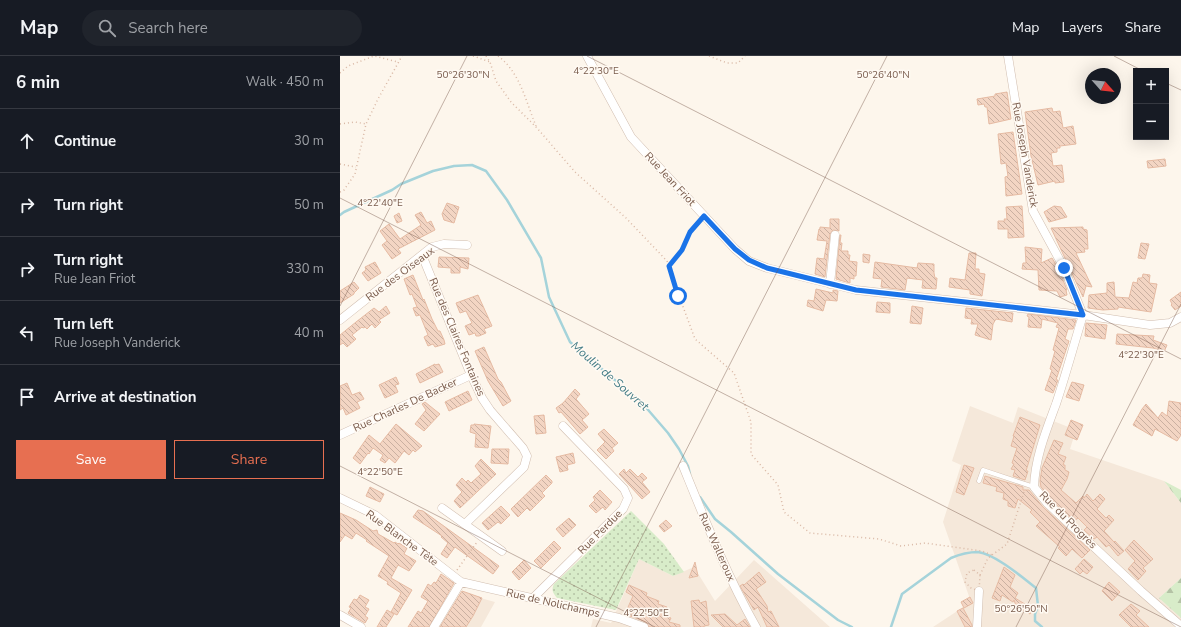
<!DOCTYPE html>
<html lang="en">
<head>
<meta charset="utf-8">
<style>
  body { margin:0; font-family:"Nunito Sans",sans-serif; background:#20242c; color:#f1f3f6 }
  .controls { position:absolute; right:12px; top:12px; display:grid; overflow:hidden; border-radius:0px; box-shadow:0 4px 16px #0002 }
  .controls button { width:36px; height:36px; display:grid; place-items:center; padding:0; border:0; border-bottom:1px solid #363941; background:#171b24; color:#f1f3f6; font:20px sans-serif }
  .compass { position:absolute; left:745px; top:12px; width:36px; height:36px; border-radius:50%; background:#171b24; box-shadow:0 4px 16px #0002; rotate:117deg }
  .stop { position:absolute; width:12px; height:12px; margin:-9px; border:3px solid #1a73e8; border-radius:50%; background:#fff }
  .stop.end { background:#1a73e8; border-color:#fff; box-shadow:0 1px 4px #0008 }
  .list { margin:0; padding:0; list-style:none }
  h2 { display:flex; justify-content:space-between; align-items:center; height:52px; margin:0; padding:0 16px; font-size:17px }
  h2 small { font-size:13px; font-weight:400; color:#9ea1a6 }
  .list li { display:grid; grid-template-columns:26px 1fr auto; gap:12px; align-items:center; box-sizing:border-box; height:64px; padding:0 16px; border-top:1px solid #363941 }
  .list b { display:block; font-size:15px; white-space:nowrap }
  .list p { margin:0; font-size:13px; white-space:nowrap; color:#9ea1a6 }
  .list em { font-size:13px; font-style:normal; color:#9ea1a6 }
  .actions { display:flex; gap:8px; padding:12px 16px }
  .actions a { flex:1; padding:9px 0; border:1px solid #e76f51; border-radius:0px; text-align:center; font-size:14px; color:#e76f51 }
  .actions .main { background:#e76f51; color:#fff }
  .icon { flex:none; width:22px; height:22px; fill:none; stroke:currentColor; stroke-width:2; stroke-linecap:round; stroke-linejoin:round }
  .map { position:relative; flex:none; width:841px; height:571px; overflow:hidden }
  header { display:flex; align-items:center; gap:24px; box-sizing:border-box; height:56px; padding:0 20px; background:#171b24; border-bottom:1px solid #363941 }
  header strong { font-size:19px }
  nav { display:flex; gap:22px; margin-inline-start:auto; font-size:14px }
  .search { width:280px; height:36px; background:#20242c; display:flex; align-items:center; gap:10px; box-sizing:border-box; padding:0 14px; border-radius:22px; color:#9ea1a6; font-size:15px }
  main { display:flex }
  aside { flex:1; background:#171b24 }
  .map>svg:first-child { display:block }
  .residential { fill:#f5e8da }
  .grass { fill:url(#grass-dots) }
  .forest { fill:url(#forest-firs) }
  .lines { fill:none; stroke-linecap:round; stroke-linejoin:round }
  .stream { stroke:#a5d3da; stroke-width:2.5 }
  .building { fill:url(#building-back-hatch); stroke:#e6bba3 }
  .lane-casing { stroke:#d1beb0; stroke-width:5 }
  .street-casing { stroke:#d1beb0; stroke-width:9 }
  .path { stroke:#d9b8a5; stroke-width:1.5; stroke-dasharray:1 3; stroke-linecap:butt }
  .lane { stroke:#fff; stroke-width:4 }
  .street { stroke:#fff; stroke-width:8 }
  .route { stroke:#1a73e8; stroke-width:5 }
  .ticks { fill:none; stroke:#7a5c4d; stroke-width:1; stroke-opacity:0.45 }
  .labels { text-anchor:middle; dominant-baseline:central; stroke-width:3; stroke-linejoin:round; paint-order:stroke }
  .street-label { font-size:11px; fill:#7a5c4d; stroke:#fffaf3 }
  .water-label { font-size:12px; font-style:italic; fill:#437c86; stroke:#fffaf3 }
  .ticks-label { font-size:10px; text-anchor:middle; fill:#7a5c4d; stroke:#fffaf3; stroke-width:3; stroke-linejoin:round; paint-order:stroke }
</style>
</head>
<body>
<header>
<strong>Map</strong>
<div class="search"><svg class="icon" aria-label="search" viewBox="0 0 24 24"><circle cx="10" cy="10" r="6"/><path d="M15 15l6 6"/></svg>Search here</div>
<nav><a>Map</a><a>Layers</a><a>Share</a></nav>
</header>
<main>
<aside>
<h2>6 min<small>Walk · 450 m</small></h2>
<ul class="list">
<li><svg class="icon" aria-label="ahead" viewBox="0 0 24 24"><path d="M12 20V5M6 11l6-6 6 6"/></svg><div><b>Continue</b></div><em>30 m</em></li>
<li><svg class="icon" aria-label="right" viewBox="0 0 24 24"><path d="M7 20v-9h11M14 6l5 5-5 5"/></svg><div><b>Turn right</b></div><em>50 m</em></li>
<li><svg class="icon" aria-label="right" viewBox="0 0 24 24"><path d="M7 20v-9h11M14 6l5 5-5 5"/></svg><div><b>Turn right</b><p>Rue Jean Friot</p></div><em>330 m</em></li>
<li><svg class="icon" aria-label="left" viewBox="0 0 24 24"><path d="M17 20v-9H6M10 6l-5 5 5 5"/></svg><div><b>Turn left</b><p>Rue Joseph Vanderick</p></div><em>40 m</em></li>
<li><svg class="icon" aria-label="arrive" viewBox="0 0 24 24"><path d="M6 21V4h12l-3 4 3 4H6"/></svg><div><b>Arrive at destination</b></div></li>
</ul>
<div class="actions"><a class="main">Save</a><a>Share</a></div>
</aside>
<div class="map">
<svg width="841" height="571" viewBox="0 0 841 571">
  <defs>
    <pattern id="grass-dots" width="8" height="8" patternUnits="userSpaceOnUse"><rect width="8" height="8" fill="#d8ecc9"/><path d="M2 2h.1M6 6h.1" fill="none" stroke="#b4c2a5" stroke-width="1.8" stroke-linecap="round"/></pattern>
    <pattern id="forest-firs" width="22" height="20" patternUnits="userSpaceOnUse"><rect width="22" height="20" fill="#d8ecc9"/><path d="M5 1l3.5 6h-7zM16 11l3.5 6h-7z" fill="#b4c2a5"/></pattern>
    <pattern id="building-back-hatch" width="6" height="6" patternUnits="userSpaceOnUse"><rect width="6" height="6" fill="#f3d5c3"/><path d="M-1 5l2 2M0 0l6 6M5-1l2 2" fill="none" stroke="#cab0a1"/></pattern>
  </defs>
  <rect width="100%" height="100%" fill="#fdf6ec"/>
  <path class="residential" d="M 630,350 L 673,367 L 678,351 L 736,374 L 730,393 L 824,425 L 841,447 L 841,522 L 819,542 L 841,562 L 841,571 L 593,571 L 631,546 L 603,466 L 621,409 L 612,405 Z
    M 299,503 L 333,520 L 354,511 L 375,545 L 414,504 L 490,571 L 251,571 L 253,563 L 271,567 Z
    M 122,537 L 155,546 L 141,571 L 102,571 Z"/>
  <path class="grass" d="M 291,455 L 324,488 L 344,516 L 333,520 L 299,503 L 276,554 L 217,542 C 213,537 211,534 214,528 Z"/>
  <path class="forest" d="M 824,425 L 841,434 L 841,447 Z
    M 841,522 L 841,562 L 819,542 Z"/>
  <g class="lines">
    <path class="stream" d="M 0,159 L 4,156 L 52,134 L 61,128 L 93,115 L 114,110 L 132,109 L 146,115 L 167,144 L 201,202 L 209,241 L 230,286 L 303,348 L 328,377 L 339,393 L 348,410 L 350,418
      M 360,441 L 375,463 L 391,476 L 438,518 L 498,564 L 512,571
      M 551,571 L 562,538 L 611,502 C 618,499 630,496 638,496 C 655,498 682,521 696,532 L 698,550 L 695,558 L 695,565 L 702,571"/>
  </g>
  <path class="building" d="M 667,36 L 671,63 L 649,68 L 647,51 L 645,51 L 644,48 L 638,49 L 637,43 L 655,40 L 655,38 Z
    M 712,52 L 713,56 L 720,55 L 723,72 L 733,70 L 736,88 L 720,90 L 720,92 L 717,92 L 717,96 L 711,97 L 713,110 L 722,109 L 724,126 L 715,127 L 715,125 L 698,129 L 691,100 L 685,56 Z
    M 673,76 L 682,138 L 666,140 L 665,121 L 668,120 L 666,107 L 661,108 L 658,78 Z
    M 825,103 L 826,110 L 808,112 L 807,105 Z
    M 107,147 L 119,151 L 114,167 L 104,164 L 102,158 Z
    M 682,150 L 684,181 L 668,182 L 668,173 L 658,173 L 658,165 L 665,165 L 664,163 L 667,163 L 666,151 Z
    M 714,150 L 721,151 L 727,161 L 709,166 L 704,156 Z
    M 81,156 L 87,167 L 91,165 L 95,174 L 58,193 L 61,197 L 52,203 L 42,189 L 47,185 L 40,175 L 49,168 L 60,183 L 81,169 L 75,159 Z
    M 59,157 L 62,165 L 57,167 L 54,160 Z
    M 490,163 L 499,163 L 499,175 L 493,174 L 490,178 L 485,221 L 475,218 L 477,202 L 484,203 L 487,185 L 477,184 L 479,173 L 480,173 L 480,171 L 490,172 Z
    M 743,171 L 743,173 L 747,174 L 748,193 L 744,193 L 745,196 L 736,197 L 752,231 L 746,230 L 743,241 L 711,172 Z
    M 500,179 L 501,179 L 500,187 L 502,187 L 501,195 L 508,195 L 508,199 L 510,199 L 509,205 L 517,206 L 516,220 L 514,220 L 514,223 L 510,222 L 510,227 L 496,223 Z
    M 801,187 L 809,188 L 805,203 L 798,202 Z
    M 685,191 L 702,193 L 701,207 L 712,202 L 719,214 L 727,234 L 726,234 L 727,239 L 720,241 L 717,235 L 699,234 L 698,214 L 682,213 L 683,207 L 686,207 Z
    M 629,197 L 636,197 L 635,213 L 639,213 L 639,217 L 645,218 L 642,240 L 630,238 L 630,234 L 609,231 L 610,222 L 625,224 Z
    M 523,198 L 530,199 L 529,207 L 523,206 Z
    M 99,201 L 129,202 L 128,213 L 120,211 L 120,217 L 111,217 L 111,212 L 98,211 Z
    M 35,206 L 41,217 L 28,225 L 22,217 L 26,214 L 25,211 Z
    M 535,206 L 577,212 L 578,207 L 594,208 L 594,217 L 595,222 L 597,222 L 596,233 L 582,232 L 583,224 L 567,222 L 565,234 L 541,231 L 542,223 L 533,222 Z
    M 803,218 L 810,219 L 809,227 L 817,228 L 811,256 L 778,251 L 778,253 L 763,254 L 748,252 L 749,239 L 767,237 L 767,227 L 774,226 L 775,241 L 789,242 L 793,226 L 797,227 L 798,222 L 802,222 Z
    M 73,219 L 83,244 L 84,243 L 92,263 L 98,275 L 100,275 L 104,284 L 105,288 L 95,291 L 93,288 L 88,290 L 84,281 L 88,279 L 80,259 L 76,260 L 73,252 L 77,251 L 72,238 L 70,239 L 64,223 Z
    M 14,226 L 19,232 L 14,237 L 14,238 L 0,247 L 0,235 Z
    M 476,233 L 493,237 L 493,234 L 498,235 L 497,245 L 486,244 L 483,255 L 467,250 L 468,244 L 474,245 Z
    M 841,236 L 841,250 L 835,254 L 831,249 L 832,248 L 830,244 Z
    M 138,239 L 152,270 L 144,273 L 146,277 L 139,280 L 136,280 L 135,277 L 129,279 L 125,270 L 132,267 L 126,255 L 120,257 L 116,247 Z
    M 537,246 L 550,247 L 550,257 L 536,256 Z
    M 46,250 L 50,257 L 39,264 L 41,266 L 35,272 L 32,268 L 27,273 L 25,271 L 23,272 L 22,271 L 12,279 L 16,283 L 7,291 L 3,287 L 0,289 L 0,279 L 16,266 L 34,252 L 39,256 Z
    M 572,250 L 583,252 L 581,268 L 570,267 Z
    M 626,252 L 673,257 L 672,266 L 656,263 L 653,268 L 651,284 L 635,279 L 638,268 L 631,268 L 632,263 L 625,262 Z
    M 688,258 L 736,264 L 733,273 L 728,273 L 725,283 L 729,285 L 716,324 L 718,324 L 713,337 L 705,334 L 712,314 L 710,313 L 715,295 L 713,294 L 719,272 L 716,271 L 718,267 L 702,263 L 701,272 L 688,271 L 689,261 L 687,260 Z
    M 746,267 L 767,269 L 765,283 L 745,280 Z
    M 777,278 L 814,280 L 813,284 L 827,289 L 824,296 L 813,292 L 776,288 Z
    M 144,291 L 158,323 L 161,326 L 171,345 L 163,350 L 148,325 L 135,295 Z
    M 95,308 L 95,309 L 99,308 L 103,316 L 80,327 L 76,318 Z
    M 56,321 L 59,328 L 55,329 L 58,336 L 45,342 L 39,329 Z
    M 732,326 L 744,329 L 739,345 L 726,341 Z
    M 7,327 L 12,339 L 20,336 L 24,343 L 17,346 L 20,352 L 6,359 L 3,352 L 0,354 L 0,330 Z
    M 235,333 L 240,338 L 236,343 L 249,358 L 242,364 L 248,371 L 240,378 L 221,356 L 219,357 L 216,352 L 223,347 Z
    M 128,335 L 132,344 L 109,355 L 105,346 Z
    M 829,345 L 841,347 L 841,379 L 837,385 L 815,373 L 812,380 L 793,369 L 802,353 L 806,348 L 818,362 L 822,356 L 827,360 Z
    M 85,346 L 100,358 L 84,375 L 75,368 L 86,354 L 82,348 Z
    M 204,359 L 206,377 L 196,378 L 194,360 Z
    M 680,361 L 700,369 L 686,415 L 688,415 L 685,424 L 673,420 L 675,414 L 671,413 L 674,408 L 672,407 L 677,392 L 671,390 L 674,380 L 673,380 Z
    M 731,364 L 743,369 L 737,384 L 725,379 Z
    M 56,368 L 82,390 L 75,396 L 73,394 L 69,399 L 64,395 L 55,407 L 49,402 L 45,407 L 40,404 L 43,399 L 33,392 L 29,398 L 28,397 L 20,408 L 13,402 L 29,379 L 40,388 Z
    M 134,368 L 151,370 L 148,392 L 135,391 L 136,378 L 130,376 L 131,369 L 134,369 Z
    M 264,373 L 278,387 L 272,392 L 274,395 L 266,403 L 257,394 L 265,386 L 258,378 Z
    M 714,384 L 723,387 L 718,398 L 726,401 L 723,409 L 725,409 L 725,414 L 729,416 L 727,423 L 721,434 L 736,447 L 743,440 L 744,442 L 747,438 L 753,445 L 760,438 L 765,443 L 757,453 L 766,462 L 769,459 L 774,464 L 764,475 L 774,486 L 775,485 L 784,495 L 778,500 L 769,489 L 766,491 L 757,481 L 754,483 L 744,474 L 747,471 L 738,462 L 734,465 L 711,443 L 701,431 L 700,425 L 702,412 Z
    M 152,393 L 169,393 L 168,408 L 151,407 Z
    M 233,397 L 235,407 L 227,409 L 228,414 L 220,416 L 216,401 Z
    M 141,403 L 156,418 L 120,452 L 114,445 L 122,436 L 116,429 L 122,422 L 126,426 L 128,424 L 131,427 L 141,418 L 135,410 Z
    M 624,409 L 634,412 L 624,439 L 616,436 Z
    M 284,413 L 286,417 L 290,413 L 298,421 L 302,417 L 307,422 L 302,426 L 310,436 L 302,443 L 279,418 Z
    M 206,419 L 212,425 L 212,427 L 202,437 L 205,440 L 190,455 L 187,452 L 178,461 L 171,453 Z
    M 645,420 L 683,431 L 683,434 L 689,434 L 703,451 L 750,494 L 742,502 L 732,493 L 726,500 L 718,492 L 720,491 L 696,470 L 700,466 L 690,456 L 692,454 L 678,443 L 675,452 L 668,450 L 668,445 L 663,443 L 664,437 L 656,435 L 657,431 L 643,427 Z
    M 30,431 L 44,438 L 40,446 L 26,440 Z
    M 260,434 L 272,446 L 265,454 L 263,451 L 256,457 L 249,450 L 255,444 L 253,441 Z
    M 161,450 L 170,459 L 161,468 L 158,466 L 148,474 L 142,467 Z
    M 78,454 L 83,455 L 159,510 L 153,518 L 115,491 L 107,502 L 101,498 L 108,487 L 101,481 L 102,480 L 73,461 Z
    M 0,457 L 16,464 L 33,475 L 37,474 L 38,478 L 54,487 L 55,486 L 58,488 L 59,487 L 67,492 L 64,498 L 76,505 L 69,515 L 58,509 L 51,522 L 72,534 L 57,559 L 51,556 L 61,537 L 47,528 L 48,526 L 38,520 L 49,500 L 26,485 L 27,484 L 16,477 L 12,483 L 5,479 L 0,486 Z
    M 229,462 L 236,469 L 223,481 L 216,473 Z
    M 326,464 L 332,470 L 324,476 L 319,470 Z
    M 794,484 L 813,503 L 803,512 L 806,515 L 798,524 L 788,513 L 795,505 L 785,494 Z
    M 214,485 L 221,492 L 201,512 L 194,505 Z
    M 744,503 L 753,511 L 747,518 L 743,515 L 740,518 L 735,513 Z
    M 184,504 L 191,512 L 179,524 L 172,516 Z
    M 355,506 L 358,520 L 349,522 Z
    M 664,511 L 675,519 L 670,531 L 678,537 L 675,542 L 693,553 L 690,558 L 676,550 L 674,544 L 673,546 L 662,539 L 660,545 L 652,542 Z
    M 419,516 L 426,526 L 416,533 L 427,550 L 428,556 L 431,555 L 439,571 L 427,571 L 418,551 L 414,554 L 400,530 L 403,528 L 404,529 Z
    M 101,518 L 114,527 L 89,571 L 68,571 L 78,555 L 81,557 L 88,545 L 81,541 L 88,528 L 91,530 L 94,526 L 96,527 Z
    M 769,526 L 780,536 L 772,545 L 762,535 Z
    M 289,529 L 307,537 L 306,540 L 319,545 L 318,548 L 327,551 L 325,557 L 329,559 L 328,561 L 331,562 L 329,566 L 340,569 L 340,571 L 309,571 L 306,566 L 285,558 L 293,540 L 286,536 Z
    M 122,535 L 142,542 L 133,560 L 126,571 L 100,571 Z
    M 20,539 L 29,544 L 25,551 L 29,553 L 25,560 L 28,562 L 25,567 L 8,557 L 11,552 L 9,551 L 14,543 L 17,544 Z
    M 630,541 L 633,547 L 624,552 L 621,546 Z
    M 359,544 L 360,547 L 366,545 L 369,569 L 364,570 L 364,571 L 354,571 L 351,545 Z
    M 791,548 L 800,555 L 796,559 L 809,571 L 791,571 L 779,559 Z
    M 623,552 L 632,569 L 632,571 L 625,571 L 617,555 Z
    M 47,554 L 54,558 L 46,571 L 37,571 Z
    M 385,558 L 397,569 L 405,563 L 410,571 L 383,571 L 371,559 Z"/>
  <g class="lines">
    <defs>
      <path id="lane" d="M 639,425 L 643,414 L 694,431"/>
      <path id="street" d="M 247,0 L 291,81 L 395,193 L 409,205 L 427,212 L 516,234 L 743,259 L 810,269 L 830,267 L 841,261
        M 668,0 L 693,155 L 724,212 L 743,259
        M 82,199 L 131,319 L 142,342 L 150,354 L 183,392 L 187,400 L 184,411 L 125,468
        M 490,228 L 495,179
        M 743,259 C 734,288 726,318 716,348 C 706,375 695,402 694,431 L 707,447 L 801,535 L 841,570
        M 0,264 L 92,191 L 104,188 L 127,189
        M 0,379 L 131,319
        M 343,410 C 365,464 387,520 416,571
        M 0,442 L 35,459 L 121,526 L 279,562 L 304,571
        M 102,452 L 162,495
        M 193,542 L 283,453 L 288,442 L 284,433 L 223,370
        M 0,559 L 21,571
        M 94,571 L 121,526
        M 637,571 L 639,535"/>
    </defs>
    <use href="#lane" class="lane-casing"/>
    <use href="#street" class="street-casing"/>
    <path class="path" d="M 133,0 L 150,6
      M 146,0 L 150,6 L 156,25 L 171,46 L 197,72 L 235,116 L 286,162 L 327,205 L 339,240 L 355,283 L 394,317 L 411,366 L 411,398 L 438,429 L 444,456 L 470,477 L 539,483 L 561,490 L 585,487 L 642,495 L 652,499
      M 158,0 C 180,16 186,46 196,70
      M 369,0 L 387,7 L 398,7 L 405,0
      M 0,17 L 8,10 L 34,0 L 58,6
      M 0,68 L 15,66 L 26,68
      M 0,108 L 16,111
      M 0,136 L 4,134 L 15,118 L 26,68 L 38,43 L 62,0
      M 329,210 L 342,194 L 350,176 L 359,166
      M 117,514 L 137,486
      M 634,514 L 640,519 L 639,535 L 631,532 L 625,526 L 627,517 Z
      M 640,519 L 648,502 L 667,488 L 685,433"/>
    <use href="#lane" class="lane"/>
    <use href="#street" class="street"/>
  </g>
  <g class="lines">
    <path class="route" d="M 338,240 L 329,210 L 342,194 L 350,176 L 364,160 L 395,193 L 409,204 L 427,212 L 516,234 L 743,259 L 724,212"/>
  </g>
  <path class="ticks" d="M 247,0 L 841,303M 774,0 L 803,15M 826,27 L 841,34M 0,142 L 841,571M 0,250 L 127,0M 0,410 L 315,571M 256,571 L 547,0M 676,571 L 841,248"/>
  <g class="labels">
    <g class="street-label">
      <text transform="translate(685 99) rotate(80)">Rue Joseph Vanderick</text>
      <text transform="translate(330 123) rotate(47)">Rue Jean Friot</text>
      <text transform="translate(60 218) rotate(-37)">Rue des Oiseaux</text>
      <text transform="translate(117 281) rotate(67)">Rue des Claires Fontaines</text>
      <text transform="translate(65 349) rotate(-25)">Rue Charles De Backer</text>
      <text transform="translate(728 464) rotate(45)">Rue du Progrès</text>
      <text transform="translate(260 476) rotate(-45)">Rue Perdue</text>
      <text transform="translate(62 482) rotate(36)">Rue Blanche Tête</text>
      <text transform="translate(377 491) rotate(66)">Rue Walleroux</text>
      <text transform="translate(213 547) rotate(13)">Rue de Nolichamps</text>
    </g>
    <g class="water-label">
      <text transform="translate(270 320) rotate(41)">Moulin de Souvret</text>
    </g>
  </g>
  <g class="ticks-label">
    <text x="256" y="18">4°22'30"E</text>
    <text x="123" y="22">50°26'30"N</text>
    <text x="543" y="22">50°26'40"N</text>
    <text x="40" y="150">4°22'40"E</text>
    <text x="801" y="302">4°22'30"E</text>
    <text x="40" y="419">4°22'50"E</text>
    <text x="681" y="556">50°26'50"N</text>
    <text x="306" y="560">4°22'50"E</text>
  </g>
</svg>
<div class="controls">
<button>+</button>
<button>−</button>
</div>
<svg class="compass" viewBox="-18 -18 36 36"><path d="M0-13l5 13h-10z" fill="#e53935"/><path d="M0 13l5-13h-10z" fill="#9ea1a6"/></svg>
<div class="stop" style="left:338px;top:240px"></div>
<div class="stop end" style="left:724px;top:212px"></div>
</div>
</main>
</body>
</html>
